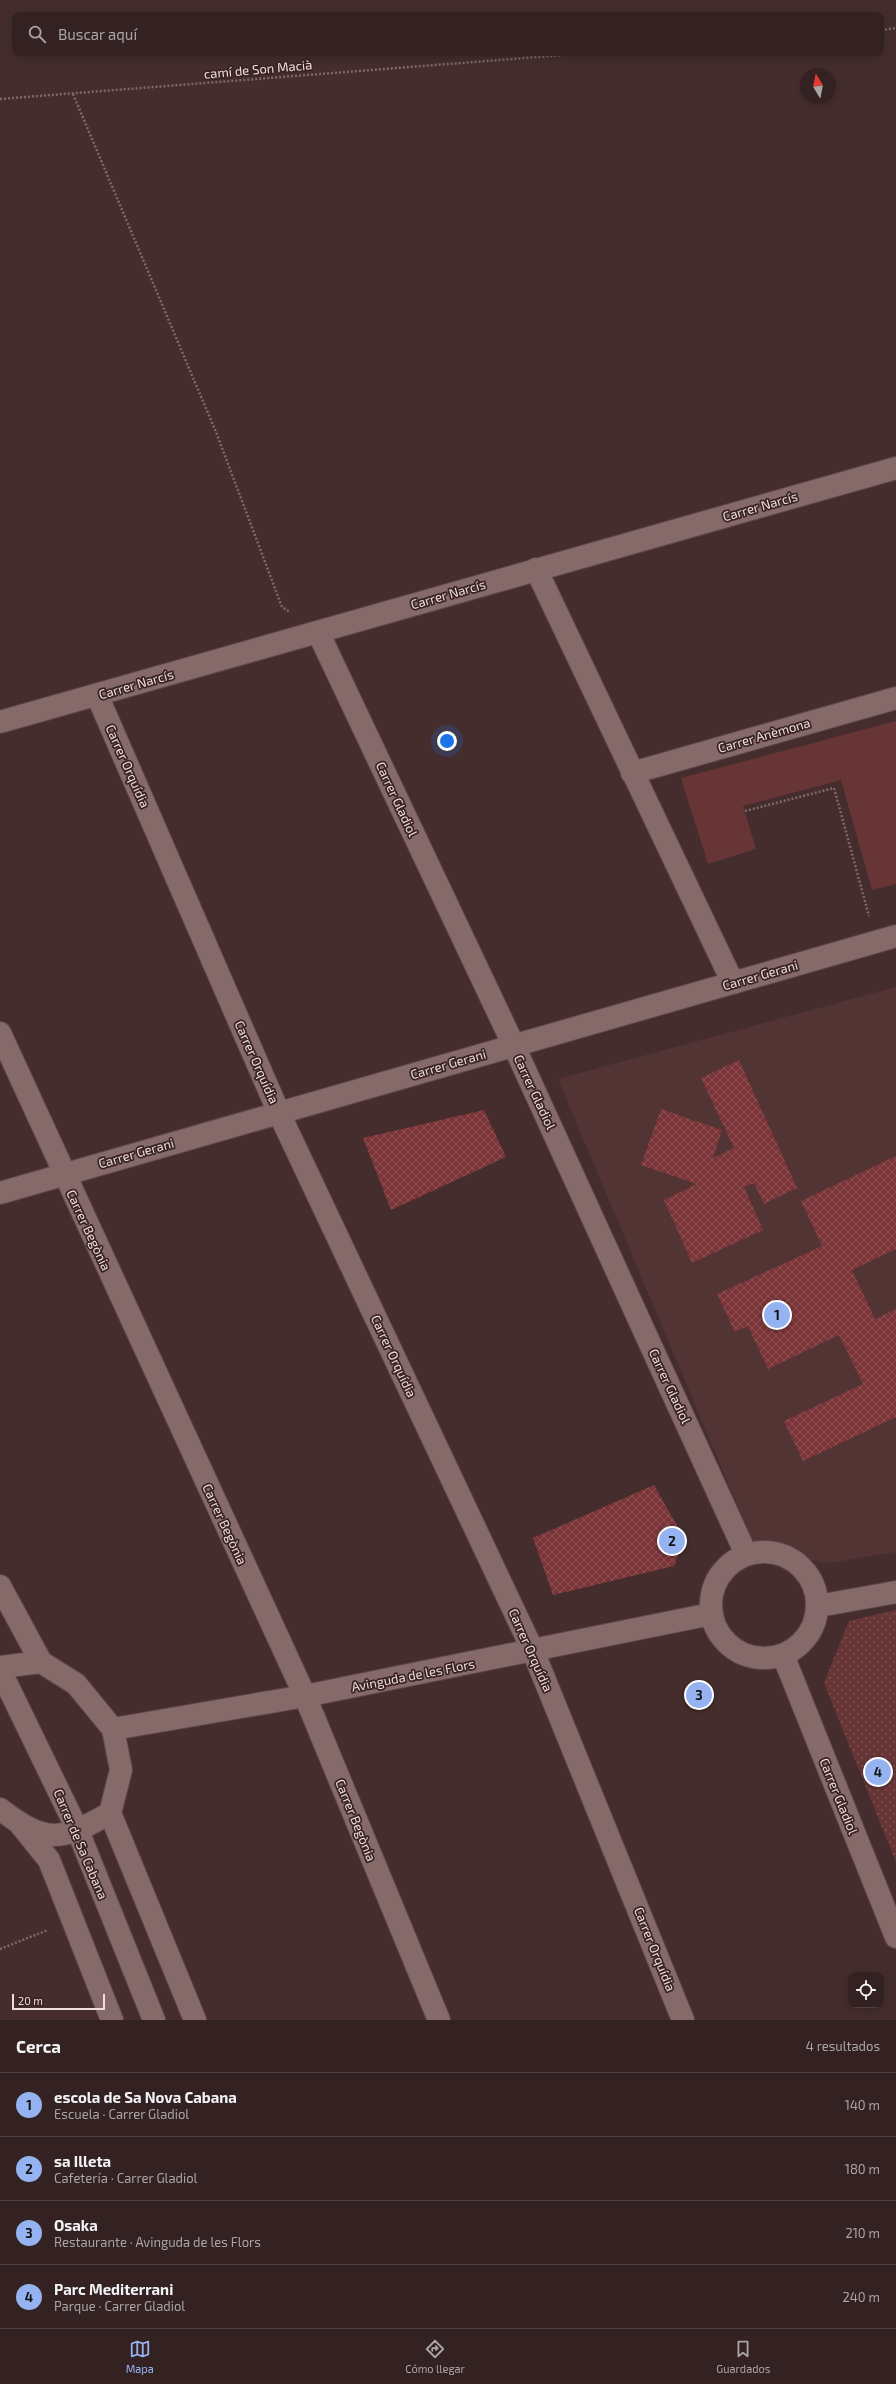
<!DOCTYPE html>
<html lang="es">
<head>
<meta charset="utf-8">
<style>
  body { margin:0; font-family:"Exo 2",sans-serif; background:#3c2a2a; color:#f1f3f6 }
  .controls { position:absolute; right:12px; bottom:12px; display:grid; overflow:hidden; border-radius:8px; box-shadow:0 2px 10px #0003 }
  .controls button { width:36px; height:36px; display:grid; place-items:center; padding:0; border:0; border-bottom:1px solid #4e3f40; background:#342222; color:#f1f3f6; font:20px sans-serif }
  .compass { position:absolute; left:800px; top:68px; width:36px; height:36px; border-radius:50%; background:#342222; box-shadow:0 2px 10px #0003; rotate:350deg }
  .scale { position:absolute; left:12px; bottom:10px; width:93px; box-sizing:border-box; padding-left:4px; border:2px solid #eddedd; border-top:0; font-size:11px; line-height:14px; white-space:nowrap; color:#eddedd; -webkit-text-stroke:3px #3a2323; paint-order:stroke }
  .you { position:absolute; left:447px; top:741px; width:14px; height:14px; margin:-10px; border:3px solid #fff; border-radius:50%; background:#1a73e8; box-shadow:0 0 0 6px #1a73e833 }
  .badge { display:grid; place-items:center; width:26px; height:26px; border-radius:50%; background:#95b2f1; color:#111; font-size:13px; font-weight:700 }
  .pin { position:absolute; translate:-50% -50%; border:2px solid #fff; box-shadow:0 1px 4px #0006 }
  .list { margin:0; padding:0; list-style:none }
  h2 { display:flex; justify-content:space-between; align-items:center; height:52px; margin:0; padding:0 16px; font-size:17px }
  h2 small { font-size:13px; font-weight:400; color:#a9a4a5 }
  .list li { display:grid; grid-template-columns:26px 1fr auto; gap:12px; align-items:center; box-sizing:border-box; height:64px; padding:0 16px; border-top:1px solid #4e3f40 }
  .list b { display:block; font-size:15px; white-space:nowrap }
  .list p { margin:0; font-size:13px; white-space:nowrap; color:#a9a4a5 }
  .list em { font-size:13px; font-style:normal; color:#a9a4a5 }
  .icon { flex:none; width:22px; height:22px; fill:none; stroke:currentColor; stroke-width:2; stroke-linecap:round; stroke-linejoin:round }
  .map { position:relative; flex:none; width:896px; height:2020px; overflow:hidden }
  .search { position:absolute; background:#342222; box-shadow:0 2px 10px #0003; left:12px; right:12px; top:12px; height:44px; display:flex; align-items:center; gap:10px; box-sizing:border-box; padding:0 14px; border-radius:8px; color:#a9a4a5; font-size:15px }
  .sheet { height:308px; background:#342222 }
  nav { display:flex; justify-content:space-around; align-items:center; box-sizing:border-box; height:56px; border-top:1px solid #4e3f40; background:#342222; font-size:11px; color:#a9a4a5 }
  nav a { display:grid; justify-items:center; gap:2px }
  nav .on { color:#95b2f1 }
  .map>svg:first-child { display:block }
  .built { fill:#533434 }
  .grass { fill:#683536 }
  .park { fill:url(#park-dots) }
  .building { fill:url(#building-cross-hatch) }
  .lines { fill:none; stroke-linecap:round; stroke-linejoin:round }
  .minor-casing { stroke:#5d4949; stroke-width:24 }
  .path { stroke:#7e6969; stroke-width:2.5; stroke-dasharray:2 2; stroke-linecap:butt }
  .minor { stroke:#856a69; stroke-width:22 }
  .labels { text-anchor:middle; dominant-baseline:central; stroke-width:3.5; stroke-linejoin:round; paint-order:stroke }
  .street-label { font-size:13px; fill:#eddedd; stroke:#3a2323 }
</style>
</head>
<body>
<div class="map">
<svg width="896" height="2020" viewBox="0 0 896 2020">
  <defs>
    <pattern id="park-dots" width="8" height="8" patternUnits="userSpaceOnUse"><rect width="8" height="8" fill="#683536"/><path d="M2 2h.1M6 6h.1" fill="none" stroke="#7e5253" stroke-width="1.8" stroke-linecap="round"/></pattern>
    <pattern id="building-cross-hatch" width="8" height="8" patternUnits="userSpaceOnUse"><rect width="8" height="8" fill="#7b3437"/><path d="M0 0l8 8M0 8l8-8" fill="none" stroke="#8e5154"/></pattern>
  </defs>
  <rect width="100%" height="100%" fill="#452d2d"/>
  <path class="built" d="M 896,987 L 896,1552 L 830,1563 L 757,1552 L 558,1079 Z"/>
  <path class="grass" d="M 896,721 L 896,884 L 872,890 L 841,780 L 743,806 L 756,849 L 708,864 L 681,778 Z"/>
  <path class="park" d="M 896,1610 L 896,1862 L 824,1683 L 849,1621 Z"/>
  <path class="building" d="M 739,1060 L 797,1188 L 764,1204 L 754,1183 L 744,1187 L 763,1230 L 692,1263 L 664,1200 L 697,1184 L 641,1165 L 661,1109 L 722,1130 L 713,1158 L 734,1148 L 701,1078 Z
    M 484,1110 L 506,1157 L 391,1210 L 363,1138 Z
    M 896,1156 L 896,1249 L 852,1270 L 875,1319 L 896,1309 L 896,1417 L 803,1461 L 784,1421 L 863,1384 L 839,1335 L 768,1369 L 748,1326 L 735,1332 L 717,1294 L 822,1246 L 801,1201 Z
    M 654,1485 L 684,1538 L 674,1566 L 553,1595 L 533,1538 Z"/>
  <g class="lines">
    <defs>
      <path id="minor" d="M 536,569 L 733,983
        M 318,632 L 514,1046 L 746,1554
        M 97,695 L 279,1113 L 533,1651 L 683,2020
        M 0,722 L 896,468
        M 632,773 L 896,698
        M 0,1033 L 305,1696 L 439,2020
        M 0,1193 L 896,936
        M711 1605a53 53 0 1 1 106 0a53 53 0 1 1-106 0Z
        M 0,1586 L 41,1662
        M 818,1606 L 896,1592
        M 783,1655 L 896,1937
        M 0,1667 L 41,1662 L 76,1684 L 113,1729 L 121,1770 L 110,1813 L 195,2020
        M 0,1670 L 78,1831 L 154,2020
        M 113,1729 L 305,1696 L 711,1614
        M 0,1809 C 47,1845 61,1841 110,1813
        M 20,1824 L 49,1860 L 112,2020"/>
    </defs>
    <use href="#minor" class="minor-casing"/>
    <path class="path" d="M 881,30 L 896,28
      M 73,94 L 216,432 L 282,607 L 290,612
      M 0,99 L 589,53
      M 745,811 L 834,788 L 869,916
      M 0,1949 L 48,1930"/>
    <use href="#minor" class="minor"/>
  </g>
  <g class="labels">
    <g class="street-label">
      <text transform="translate(258 69) rotate(-5)">camí de Son Macià</text>
      <text transform="translate(760 506) rotate(-16)">Carrer Narcís</text>
      <text transform="translate(448 594) rotate(-16)">Carrer Narcís</text>
      <text transform="translate(136 684) rotate(-16)">Carrer Narcís</text>
      <text transform="translate(764 735) rotate(-16)">Carrer Anèmona</text>
      <text transform="translate(128 766) rotate(66)">Carrer Orquídia</text>
      <text transform="translate(397 799) rotate(65)">Carrer Gladiol</text>
      <text transform="translate(760 975) rotate(-16)">Carrer Gerani</text>
      <text transform="translate(257 1062) rotate(66)">Carrer Orquídia</text>
      <text transform="translate(448 1064) rotate(-16)">Carrer Gerani</text>
      <text transform="translate(535 1092) rotate(65)">Carrer Gladiol</text>
      <text transform="translate(136 1153) rotate(-16)">Carrer Gerani</text>
      <text transform="translate(89 1230) rotate(65)">Carrer Begònia</text>
      <text transform="translate(394 1356) rotate(65)">Carrer Orquídia</text>
      <text transform="translate(670 1386) rotate(65)">Carrer Gladiol</text>
      <text transform="translate(225 1524) rotate(65)">Carrer Begònia</text>
      <text transform="translate(531 1650) rotate(66)">Carrer Orquídia</text>
      <text transform="translate(413 1675) rotate(-11)">Avinguda de les Flors</text>
      <text transform="translate(839 1796) rotate(68)">Carrer Gladiol</text>
      <text transform="translate(356 1820) rotate(68)">Carrer Begònia</text>
      <text transform="translate(81 1844) rotate(67)">Carrer de Sa Cabana</text>
      <text transform="translate(655 1949) rotate(68)">Carrer Orquídia</text>
    </g>
  </g>
</svg>
<div class="controls">
<button><svg class="icon" aria-label="locate" viewBox="0 0 24 24"><circle cx="12" cy="12" r="6"/><path d="M12 2v4M12 18v4M2 12h4M18 12h4"/></svg></button>
</div>
<svg class="compass" viewBox="-18 -18 36 36"><path d="M0-13l5 13h-10z" fill="#e53935"/><path d="M0 13l5-13h-10z" fill="#a9a4a5"/></svg>
<div class="scale">20 m</div>
<div class="you"></div>
<div class="pin badge" style="left:777px;top:1315px">1</div>
<div class="pin badge" style="left:672px;top:1541px">2</div>
<div class="pin badge" style="left:699px;top:1695px">3</div>
<div class="pin badge" style="left:878px;top:1772px">4</div>
<div class="search"><svg class="icon" aria-label="search" viewBox="0 0 24 24"><circle cx="10" cy="10" r="6"/><path d="M15 15l6 6"/></svg>Buscar aquí</div>
</div>
<section class="sheet">
<h2>Cerca<small>4 resultados</small></h2>
<ul class="list">
<li><span class="badge">1</span><div><b>escola de Sa Nova Cabana</b><p>Escuela · Carrer Gladiol</p></div><em>140 m</em></li>
<li><span class="badge">2</span><div><b>sa Illeta</b><p>Cafetería · Carrer Gladiol</p></div><em>180 m</em></li>
<li><span class="badge">3</span><div><b>Osaka</b><p>Restaurante · Avinguda de les Flors</p></div><em>210 m</em></li>
<li><span class="badge">4</span><div><b>Parc Mediterrani</b><p>Parque · Carrer Gladiol</p></div><em>240 m</em></li>
</ul>
</section>
<nav>
<a class="on"><svg class="icon" aria-label="map" viewBox="0 0 24 24"><path d="M3 6l6-2 6 2 6-2v14l-6 2-6-2-6 2zM9 4v14M15 6v14"/></svg>Mapa</a>
<a><svg class="icon" aria-label="directions" viewBox="0 0 24 24"><path d="M12 3l9 9-9 9-9-9zM9 14v-3h6M13 9l2 2-2 2"/></svg>Cómo llegar</a>
<a><svg class="icon" aria-label="saved" viewBox="0 0 24 24"><path d="M7 4h10v16l-5-4-5 4z"/></svg>Guardados</a>
</nav>
</body>
</html>
